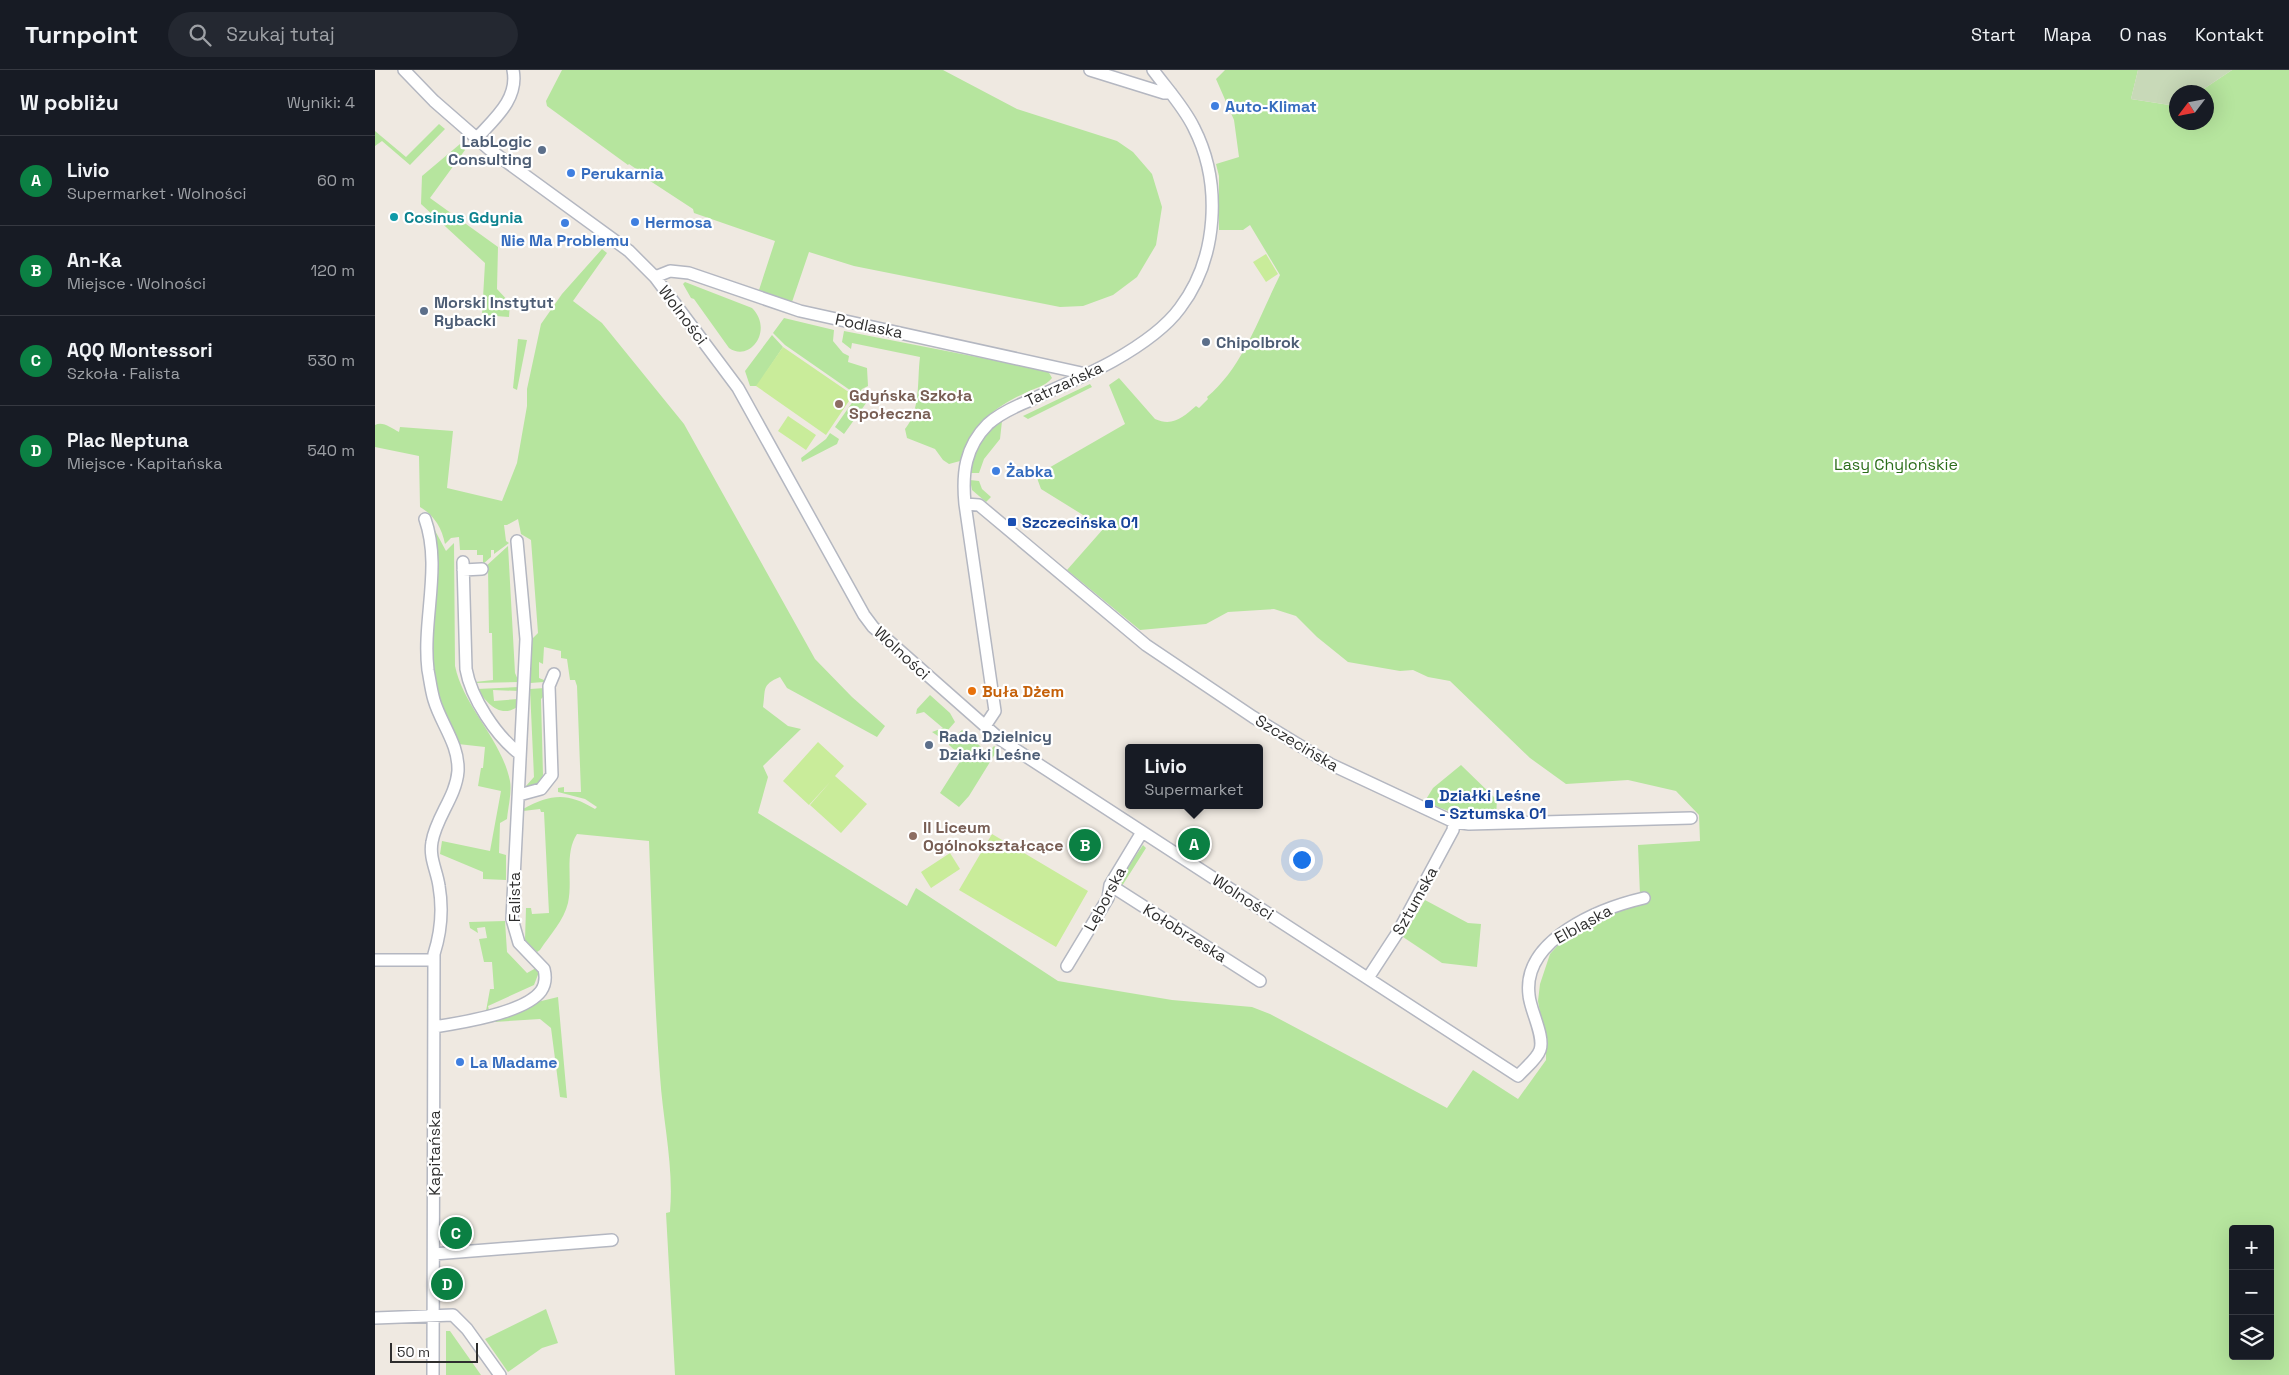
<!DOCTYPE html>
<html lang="pl">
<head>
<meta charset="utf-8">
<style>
  body { margin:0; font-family:"Space Grotesk",sans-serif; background:#242831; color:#f1f3f6 }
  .controls { position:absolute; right:15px; bottom:15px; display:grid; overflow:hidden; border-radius:5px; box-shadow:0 5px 20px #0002 }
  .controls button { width:45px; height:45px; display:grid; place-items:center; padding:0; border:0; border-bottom:1px solid #363941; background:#171b24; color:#f1f3f6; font:25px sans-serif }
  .compass { position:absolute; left:1794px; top:15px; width:45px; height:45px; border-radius:50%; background:#171b24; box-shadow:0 5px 20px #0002; rotate:238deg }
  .scale { position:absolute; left:15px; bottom:12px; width:88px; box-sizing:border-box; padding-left:5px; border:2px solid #2e2e2e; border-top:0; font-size:14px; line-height:18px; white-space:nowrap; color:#2e2e2e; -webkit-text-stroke:4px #fff; paint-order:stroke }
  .you { position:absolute; left:926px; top:789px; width:18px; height:18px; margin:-12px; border:4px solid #fff; border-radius:50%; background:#1a73e8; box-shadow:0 0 0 8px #1a73e833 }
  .badge { display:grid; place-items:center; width:32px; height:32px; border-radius:50%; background:#0b8043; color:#fff; font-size:16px; font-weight:700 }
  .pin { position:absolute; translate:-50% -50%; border:2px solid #fff; box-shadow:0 1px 5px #0006 }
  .popup { position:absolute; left:750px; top:674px; width:138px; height:65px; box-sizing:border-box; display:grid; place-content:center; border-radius:5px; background:#171b24; filter:drop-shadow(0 1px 4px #0005); font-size:16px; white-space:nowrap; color:#9ea1a6 }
  .popup b { font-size:19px; color:#f1f3f6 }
  .popup::after { content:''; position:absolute; left:50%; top:100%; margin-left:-10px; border:10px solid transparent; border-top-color:#171b24 }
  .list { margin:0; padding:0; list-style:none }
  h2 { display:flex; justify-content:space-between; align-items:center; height:65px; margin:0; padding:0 20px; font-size:21px }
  h2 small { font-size:16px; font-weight:400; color:#9ea1a6 }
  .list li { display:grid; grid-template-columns:32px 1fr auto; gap:15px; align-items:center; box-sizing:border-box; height:90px; padding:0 20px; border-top:1px solid #363941 }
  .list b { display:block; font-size:19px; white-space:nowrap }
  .list p { margin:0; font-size:16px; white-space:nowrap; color:#9ea1a6 }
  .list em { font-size:16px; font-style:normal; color:#9ea1a6 }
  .icon { flex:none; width:28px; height:28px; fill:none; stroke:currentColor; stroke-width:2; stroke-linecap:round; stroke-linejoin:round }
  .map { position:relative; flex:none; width:1914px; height:1305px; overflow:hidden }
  header { display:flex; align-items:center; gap:30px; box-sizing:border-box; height:70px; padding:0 25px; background:#171b24; border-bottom:1px solid #363941 }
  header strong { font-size:24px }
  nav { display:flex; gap:28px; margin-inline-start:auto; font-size:18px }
  .search { width:350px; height:45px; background:#242831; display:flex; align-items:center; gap:12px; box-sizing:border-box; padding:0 18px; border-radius:28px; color:#9ea1a6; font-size:19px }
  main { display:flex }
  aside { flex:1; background:#171b24 }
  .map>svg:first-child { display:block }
  .green { fill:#b6e59e; fill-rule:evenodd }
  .cemetery { fill:#c8d9b8 }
  .pitch { fill:#c9ec9a }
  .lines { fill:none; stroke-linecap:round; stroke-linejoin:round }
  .minor-casing { stroke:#b4b7c1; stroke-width:14 }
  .minor { stroke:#fff; stroke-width:11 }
  .shop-dot { fill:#3f7fe0; stroke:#fff; stroke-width:2 }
  .service-dot { fill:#5c6f8a; stroke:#fff; stroke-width:2 }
  .culture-dot { fill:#0f9aa8; stroke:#fff; stroke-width:2 }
  .education-dot { fill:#8d6e63; stroke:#fff; stroke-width:2 }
  .transit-dot { fill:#1a4fb4; stroke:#fff; stroke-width:2 }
  .food-dot { fill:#e8710a; stroke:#fff; stroke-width:2 }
  .labels { text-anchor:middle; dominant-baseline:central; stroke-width:4.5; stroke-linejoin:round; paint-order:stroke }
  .shop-label { font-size:16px; font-weight:bold; fill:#366cbe; stroke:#fff; text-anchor:start }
  .service-label { font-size:16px; font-weight:bold; fill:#4e5e75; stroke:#fff; text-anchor:start }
  .culture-label { font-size:16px; font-weight:bold; fill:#0d838f; stroke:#fff; text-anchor:start }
  .street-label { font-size:16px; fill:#2e2e2e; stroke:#fff }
  .education-label { font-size:16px; font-weight:bold; fill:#785e54; stroke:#fff; text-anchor:start }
  .park-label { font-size:16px; fill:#2c6e1b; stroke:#fff }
  .transit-label { font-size:16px; font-weight:bold; fill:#164399; stroke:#fff; text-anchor:start }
  .food-label { font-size:16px; font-weight:bold; fill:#c56008; stroke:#fff; text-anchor:start }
</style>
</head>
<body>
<header>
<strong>Turnpoint</strong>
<div class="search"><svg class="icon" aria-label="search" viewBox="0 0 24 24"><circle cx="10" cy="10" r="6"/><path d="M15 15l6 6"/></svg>Szukaj tutaj</div>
<nav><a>Start</a><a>Mapa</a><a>O nas</a><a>Kontakt</a></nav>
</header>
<main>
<aside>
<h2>W pobliżu<small>Wyniki: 4</small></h2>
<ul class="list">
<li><span class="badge">A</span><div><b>Livio</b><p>Supermarket · Wolności</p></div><em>60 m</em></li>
<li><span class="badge">B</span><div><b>An-Ka</b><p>Miejsce · Wolności</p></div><em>120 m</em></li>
<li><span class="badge">C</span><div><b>AQQ Montessori</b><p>Szkoła · Falista</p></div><em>530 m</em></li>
<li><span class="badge">D</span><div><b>Plac Neptuna</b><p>Miejsce · Kapitańska</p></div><em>540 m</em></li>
</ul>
</aside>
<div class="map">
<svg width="1914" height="1305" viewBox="0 0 1914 1305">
  <rect width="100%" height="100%" fill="#efe9e1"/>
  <path class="green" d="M 187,0 L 568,0 L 642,39 L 742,71 L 758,82 L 777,104 L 787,137 L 781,175 L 762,207 L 738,225 L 708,236 L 685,237 L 479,196 L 434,182 L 417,232 L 384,220 L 400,171 L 319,143 L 318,139 L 266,105 L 267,103 L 254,94 L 253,95 L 172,36 L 171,31 Z
    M 850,0 L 1763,0 L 1756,29 L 1801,36 L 1802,52 L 1832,52 L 1832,22 L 1824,22 L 1857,0 L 1914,0 L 1914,1305 L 300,1305 L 291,1143 L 295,1142 C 299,1096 288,1052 285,1006 C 279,928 277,850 274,771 L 202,764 C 189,784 198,810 193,833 C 189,850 175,865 165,880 L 162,882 L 150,870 L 151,838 L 156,838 L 157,844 L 174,843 L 169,742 L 166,742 L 165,739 L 148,741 L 148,739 C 176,724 192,722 220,739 L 222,737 L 210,729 L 183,722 L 183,718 L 189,717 L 189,722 L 206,722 L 202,616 L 200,610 L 195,610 L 192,589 L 186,588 L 186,581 L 169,577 L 168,594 L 164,592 L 164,608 L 169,610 L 169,612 L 155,613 L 154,610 L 157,569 L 163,563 L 156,470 L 146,464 L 143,449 L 132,455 L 129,455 L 131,471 L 134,473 L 119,484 L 119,480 L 116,480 L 116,487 L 108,494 L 108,485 L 102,485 L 102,480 L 85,480 L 84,467 L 76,468 L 70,474 C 67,458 59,445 45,437 L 44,386 L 0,377 L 0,355 C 8,351 16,358 24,362 L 25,357 L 78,361 L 72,418 L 127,431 L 142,393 L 152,336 L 152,319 L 166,254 L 187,224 L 227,179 L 232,183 L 198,231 L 227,253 L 309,354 L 440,589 L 477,627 L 510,656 L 502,667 L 412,618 L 405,607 C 386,615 391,619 388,637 L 413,656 L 426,659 L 388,696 L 393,707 L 383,743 L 532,836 L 541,818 L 683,911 L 797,930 L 877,937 L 895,944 L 1072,1038 L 1098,1000 L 1143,1029 L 1171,990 L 1171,976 L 1163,931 L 1165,914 L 1175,884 L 1193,864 L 1243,840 L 1265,825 L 1263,775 L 1325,771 L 1324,745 L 1301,721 L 1253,710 L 1191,714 L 1155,688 L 1075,611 L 1053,607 L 1038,600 L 1025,601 L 973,592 L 942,567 L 921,546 L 899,539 L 853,542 L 831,554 L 765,560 L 692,500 L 729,458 L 666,419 L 662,408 L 665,403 L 750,354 L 734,315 L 744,308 L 780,349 C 798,357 808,347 821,336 L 824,338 L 833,329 L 832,327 C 868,297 884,247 905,205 L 875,155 L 868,160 L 844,160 L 844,106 L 841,94 L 864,87 L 859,50 L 841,9 ZM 1858,1159 L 1895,1159 L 1895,1286 L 1858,1286 Z
    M 64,54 L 70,59 L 35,95 L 7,71 L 0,76 L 0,61 L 31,87 Z
    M 85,74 L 90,80 L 55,128 L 123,177 L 122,219 L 135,233 L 134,247 L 107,245 L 110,193 L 46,134 L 47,106 Z
    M 310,212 L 377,238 C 399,260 375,293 354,278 L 319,229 L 316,228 L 308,214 Z
    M 409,248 L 459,260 L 458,271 L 468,283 L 474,286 L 473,292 L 492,298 L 493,316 L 487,319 L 482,325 L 410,275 L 398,263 Z
    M 469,261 L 673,301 L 677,308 C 671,316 658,319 650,323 C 619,337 595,357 585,391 L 574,394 L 568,390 L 560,379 L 532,368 L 530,359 C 546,340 542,310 545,287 L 477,273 L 476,279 L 467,272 Z
    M 397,265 L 408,277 L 382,316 L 375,316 L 370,301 Z
    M 143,269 L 152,270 L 142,320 L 138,318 Z
    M 715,314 L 717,317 L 653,349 L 648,346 Z
    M 489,320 L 493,324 L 494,329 L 469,364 L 460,357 L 481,327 L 483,328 Z
    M 627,351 L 625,369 L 609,389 L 604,403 L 595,403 C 598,384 610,361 627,351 Z
    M 455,363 L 464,369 L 462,374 L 427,392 L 426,388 L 451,369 Z
    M 595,410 L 604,411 L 607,419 L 616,427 L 611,432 L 597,420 Z
    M 57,455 L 71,481 L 79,473 L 80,596 C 89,638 126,668 135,711 C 137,722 133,738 132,749 L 125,753 L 124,783 L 131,785 L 131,810 L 108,809 L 108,802 L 65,784 L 67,771 L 115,781 L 126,721 L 103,716 L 106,698 L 108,698 L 110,677 L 83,674 L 63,624 L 58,594 Z
    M 133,476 L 140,603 L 144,612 L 99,613 L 97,605 L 99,605 L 100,612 L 118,610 L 117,563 L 114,563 L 113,498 L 110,497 Z
    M 144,617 L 144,621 L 118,620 L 119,631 L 143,629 L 142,637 C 125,649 111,632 102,619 Z
    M 170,618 L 170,625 L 166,629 L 168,705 L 165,714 L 152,719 L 151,716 L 159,707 L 155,619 Z
    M 555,625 L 575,643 L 580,652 L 566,668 L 557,662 L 568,658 L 549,642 L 541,644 L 542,639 Z
    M 587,660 L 613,683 L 619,676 L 623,679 L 594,726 L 584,737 L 565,723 L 586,690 L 584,684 L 574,675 L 574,672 Z
    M 1086,695 L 1122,730 L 1121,746 C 1094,748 1074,743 1050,731 L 1058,718 Z
    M 768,775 L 771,778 L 747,816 L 746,807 Z
    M 1050,830 L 1093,853 L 1106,854 L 1102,897 L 1067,893 L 1028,867 Z
    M 130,851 L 132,882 L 152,903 L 161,898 L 164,902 L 159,915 L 113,936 L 114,940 L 111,941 L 115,919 L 119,919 L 117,892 L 109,892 L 104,869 L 112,868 L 110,857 L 102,858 L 103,863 L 95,858 L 94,852 Z
    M 183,927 L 192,1028 L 185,1027 L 176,958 L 165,949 L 119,952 L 158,933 Z
    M 171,1239 L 183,1273 L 167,1278 L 133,1302 L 110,1269 Z
    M 71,1261 L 75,1261 L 106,1305 L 71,1305 Z"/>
  <path class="cemetery" d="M 1763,0 L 1857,0 L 1824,22 L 1802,22 L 1801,36 L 1756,29 Z"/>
  <path class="pitch" d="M 891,184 L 903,204 L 891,212 L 878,192 Z
    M 408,277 L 478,325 L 451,365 L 381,316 Z
    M 413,346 L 441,365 L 431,380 L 403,361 Z
    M 443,672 L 469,696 L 460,706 L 492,734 L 466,763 L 435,735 L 456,711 L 434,735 L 408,711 Z
    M 617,764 L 713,821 L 681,877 L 584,820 Z
    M 575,783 L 585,799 L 556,818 L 546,802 Z"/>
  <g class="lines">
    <defs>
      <path id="minor" d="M 29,0 L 59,31 L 114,79 L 254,181 L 280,207 L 363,318 L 489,545 L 498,557 L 626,670 L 1143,1006 C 1150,998 1162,989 1165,980 C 1170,966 1155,940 1154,925 C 1147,869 1226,838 1269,828
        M 715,0 L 789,23 L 796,23
        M 101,69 C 119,49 144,29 138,0
        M 280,207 L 295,201 L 314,203 L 425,241 L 711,304
        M 590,434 L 604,435 L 771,575 L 878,647 L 955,694 L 1079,752 L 1094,754 L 1316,748
        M 50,449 C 67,497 47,550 53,600 C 55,610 56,620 59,630 C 66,654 84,674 83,701 C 81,727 61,747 57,772 C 54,788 62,801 64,816 C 68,839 66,862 59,884 L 58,1305
        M 88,492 L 91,599 C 96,628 121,666 145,684
        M 88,500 L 107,499
        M 610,656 L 620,641 L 590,434 C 587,403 590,377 613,354 C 625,343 641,336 656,330 C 683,317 711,306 738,291 C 761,278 789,260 805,238 C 843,188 847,113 819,58 C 809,37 792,19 778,0
        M 144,725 L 166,719 L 177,705 L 174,616 L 179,604
        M 735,815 L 885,911
        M 0,890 L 59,890
        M 692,896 L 733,828 L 735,815 L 767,762
        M 993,908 L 1023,862 L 1078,760 L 1079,752
        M 59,957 C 85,953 150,943 166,921 C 171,914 171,907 169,899 L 144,873 L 137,849 L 151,569 L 142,471
        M 59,1184 L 237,1170
        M 0,1248 L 78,1245 L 92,1259 L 125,1305"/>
    </defs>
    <use href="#minor" class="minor-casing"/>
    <use href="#minor" class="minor"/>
  </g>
  <g class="shop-dot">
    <circle cx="840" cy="36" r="5"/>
    <circle cx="196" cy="103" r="5"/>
    <circle cx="260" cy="152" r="5"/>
    <circle cx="190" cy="153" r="5"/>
    <circle cx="621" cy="401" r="5"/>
    <circle cx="85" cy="992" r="5"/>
  </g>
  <g class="service-dot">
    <circle cx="167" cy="80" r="5"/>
    <circle cx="49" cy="241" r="5"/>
    <circle cx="831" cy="272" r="5"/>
    <circle cx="554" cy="675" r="5"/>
  </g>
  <circle class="culture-dot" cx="19" cy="147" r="5"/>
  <g class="education-dot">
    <circle cx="464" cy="334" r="5"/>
    <circle cx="538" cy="766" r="5"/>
  </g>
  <g class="transit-dot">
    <rect x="632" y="447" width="10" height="10" rx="2.5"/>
    <rect x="1049" y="729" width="10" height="10" rx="2.5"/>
  </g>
  <circle class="food-dot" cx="597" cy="621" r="5"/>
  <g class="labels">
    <g class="shop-label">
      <text x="850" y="36">Auto-Klimat</text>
      <text x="206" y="103">Perukarnia</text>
      <text x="270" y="152">Hermosa</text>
      <text x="190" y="170" text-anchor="middle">Nie Ma Problemu</text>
      <text x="631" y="401">Żabka</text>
      <text x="95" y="992">La Madame</text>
    </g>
    <g class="service-label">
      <text x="157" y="71" text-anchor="end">LabLogic<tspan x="157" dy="18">Consulting</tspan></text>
      <text x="59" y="232">Morski Instytut<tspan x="59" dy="18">Rybacki</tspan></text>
      <text x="841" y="272">Chipolbrok</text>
      <text x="564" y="666">Rada Dzielnicy<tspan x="564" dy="18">Działki Leśne</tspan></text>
    </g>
    <g class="culture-label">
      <text x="29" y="147">Cosinus Gdynia</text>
    </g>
    <g class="street-label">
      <text transform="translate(308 245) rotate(53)">Wolności</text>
      <text transform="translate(494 256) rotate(12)">Podlaska</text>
      <text transform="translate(689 314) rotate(-25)">Tatrzańska</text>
      <text transform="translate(527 583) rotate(43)">Wolności</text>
      <text transform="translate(922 673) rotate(31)">Szczecińska</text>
      <text transform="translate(139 827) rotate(-90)">Falista</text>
      <text transform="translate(868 827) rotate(33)">Wolności</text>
      <text transform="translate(730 829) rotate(-62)">Lęborska</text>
      <text transform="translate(1040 831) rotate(-61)">Sztumska</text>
      <text transform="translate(1208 854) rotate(-29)">Elbląska</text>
      <text transform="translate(810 863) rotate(32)">Kołobrzeska</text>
      <text transform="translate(59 1083) rotate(-90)">Kapitańska</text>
    </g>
    <g class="education-label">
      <text x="474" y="325">Gdyńska Szkoła<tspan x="474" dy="18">Społeczna</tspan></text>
      <text x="548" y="757">II Liceum<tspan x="548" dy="18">Ogólnokształcące</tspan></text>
    </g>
    <g class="park-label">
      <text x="1521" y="394">Lasy Chylońskie</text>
    </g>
    <g class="transit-label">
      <text x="647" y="452">Szczecińska 01</text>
      <text x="1064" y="725">Działki Leśne<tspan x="1064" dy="18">- Sztumska 01</tspan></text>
    </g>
    <g class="food-label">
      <text x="607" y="621">Buła Dżem</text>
    </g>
  </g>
</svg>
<div class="controls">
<button>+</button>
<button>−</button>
<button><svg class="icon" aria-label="layers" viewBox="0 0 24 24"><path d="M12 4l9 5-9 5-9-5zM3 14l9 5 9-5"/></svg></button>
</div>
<svg class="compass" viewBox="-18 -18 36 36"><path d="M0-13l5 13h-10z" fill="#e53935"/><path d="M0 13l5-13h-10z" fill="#9ea1a6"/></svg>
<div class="scale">50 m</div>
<div class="you"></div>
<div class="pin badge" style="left:819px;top:774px">A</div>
<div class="popup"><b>Livio</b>Supermarket</div>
<div class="pin badge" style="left:710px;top:775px">B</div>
<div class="pin badge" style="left:81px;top:1163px">C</div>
<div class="pin badge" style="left:72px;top:1214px">D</div>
</div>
</main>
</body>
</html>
